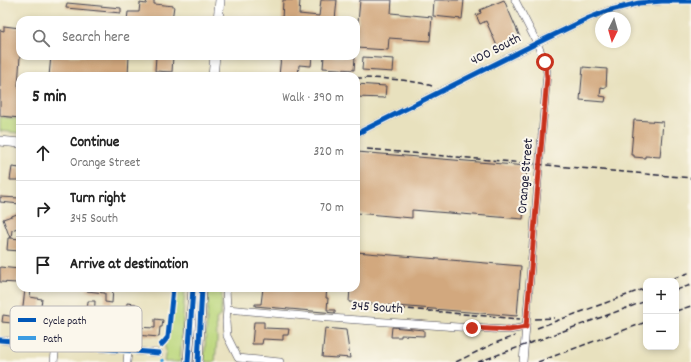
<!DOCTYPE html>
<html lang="en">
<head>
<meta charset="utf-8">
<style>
  body { margin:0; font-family:Dekko,sans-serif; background:#f6f6f6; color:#222 }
  .controls { position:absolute; right:12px; bottom:12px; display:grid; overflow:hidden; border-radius:8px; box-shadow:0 2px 6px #0003 }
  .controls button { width:36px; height:36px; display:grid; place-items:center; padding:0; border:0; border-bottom:1px solid #e0e0e0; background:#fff; color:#222; font:20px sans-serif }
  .compass { position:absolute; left:595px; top:12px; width:36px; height:36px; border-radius:50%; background:#fff; box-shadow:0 2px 6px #0003; rotate:185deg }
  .stop { position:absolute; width:12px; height:12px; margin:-9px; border:3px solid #c8321e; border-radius:50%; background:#fff }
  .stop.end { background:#c8321e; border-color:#fff; box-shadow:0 1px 4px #0008 }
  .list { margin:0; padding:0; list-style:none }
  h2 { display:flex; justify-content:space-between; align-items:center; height:52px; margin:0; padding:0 16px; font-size:17px }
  h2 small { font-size:13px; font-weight:400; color:#767676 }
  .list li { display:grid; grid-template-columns:26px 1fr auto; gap:12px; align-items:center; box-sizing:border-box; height:56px; padding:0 16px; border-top:1px solid #e0e0e0 }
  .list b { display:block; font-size:15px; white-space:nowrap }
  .list p { margin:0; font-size:13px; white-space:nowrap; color:#767676 }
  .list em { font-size:13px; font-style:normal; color:#767676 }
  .icon { flex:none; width:22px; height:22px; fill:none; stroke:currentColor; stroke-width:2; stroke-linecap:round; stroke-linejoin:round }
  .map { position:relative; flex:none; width:691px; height:362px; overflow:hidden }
  .search { position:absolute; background:#fff; box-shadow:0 2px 6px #0003; left:16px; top:16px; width:344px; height:44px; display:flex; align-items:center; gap:10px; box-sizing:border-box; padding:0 14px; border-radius:12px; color:#767676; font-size:15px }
  .panel { position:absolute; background:#fff; box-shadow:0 2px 6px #0003; left:16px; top:72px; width:344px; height:220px; border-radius:12px }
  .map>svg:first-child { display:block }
  .green { fill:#bcd77d; stroke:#6f7c5c }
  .building { fill:#d2a87e }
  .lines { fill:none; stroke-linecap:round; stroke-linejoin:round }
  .minor-casing { stroke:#403f4f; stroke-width:8 }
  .major-casing { stroke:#403f4f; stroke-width:10 }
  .minor { stroke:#fff; stroke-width:7 }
  .major { stroke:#fff; stroke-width:9 }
  .rail { stroke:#22223b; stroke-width:1.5; stroke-dasharray:6 3; stroke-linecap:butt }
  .quiet { stroke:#3c9ce2; stroke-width:4; stroke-dasharray:8 4; stroke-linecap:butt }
  .cycleway-casing { stroke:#fbf7ec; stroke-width:8 }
  .cycleway { stroke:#0057b8; stroke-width:5 }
  .route { stroke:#c8321e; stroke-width:5 }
  .labels { text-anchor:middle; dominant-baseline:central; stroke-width:4; stroke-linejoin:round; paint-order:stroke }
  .street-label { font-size:14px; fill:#22223b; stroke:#fbf7ec }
  .key { fill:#fbf7ec; stroke:#bab7b7; stroke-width:1 }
  .key-label { font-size:11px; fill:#22223b }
</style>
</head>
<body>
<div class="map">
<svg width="691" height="362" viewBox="0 0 691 362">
  <rect width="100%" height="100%" fill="#fbf7ec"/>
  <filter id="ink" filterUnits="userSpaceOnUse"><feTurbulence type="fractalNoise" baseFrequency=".025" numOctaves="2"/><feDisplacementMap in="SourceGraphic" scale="8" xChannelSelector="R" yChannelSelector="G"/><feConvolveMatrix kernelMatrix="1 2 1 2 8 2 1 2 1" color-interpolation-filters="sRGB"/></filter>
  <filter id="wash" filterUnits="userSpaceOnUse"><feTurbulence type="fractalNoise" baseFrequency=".012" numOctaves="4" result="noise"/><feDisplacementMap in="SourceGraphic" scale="16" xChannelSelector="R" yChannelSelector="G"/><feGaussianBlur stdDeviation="0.9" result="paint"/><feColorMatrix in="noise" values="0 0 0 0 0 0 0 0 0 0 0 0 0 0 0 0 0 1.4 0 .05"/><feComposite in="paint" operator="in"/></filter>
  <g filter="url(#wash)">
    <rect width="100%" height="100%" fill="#e8e1be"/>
    <path class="green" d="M 0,117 L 20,119 L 20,133 L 0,131 Z
      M 175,288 L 185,288 L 180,362 L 164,362 L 166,350 L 164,345 L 168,338 Z
      M 209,288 L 222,288 L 221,315 L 216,319 L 217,340 L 215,362 L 204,362 Z"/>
    <g id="blocks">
      <path class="building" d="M 147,0 L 154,0 L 154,4 L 174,6 L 172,20 L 127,20 L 128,12 L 139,12 L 140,3 L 146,4 Z
        M 283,0 L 300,0 L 299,14 L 319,16 L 321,0 L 337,0 L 335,20 L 282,20 Z
        M 360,0 L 392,0 L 391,13 L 432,17 L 430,41 L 389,38 L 388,50 L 356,48 L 356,23 L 358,23 Z
        M 434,0 L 464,0 L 462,19 L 433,16 Z
        M 504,0 L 520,37 L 497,46 L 486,21 L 480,24 L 476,15 L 481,13 L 480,10 Z
        M 67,3 L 121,8 L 121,13 L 66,8 Z
        M 4,26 L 20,28 L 20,56 L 18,87 L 20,87 L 20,118 L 0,116 L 0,30 L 4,31 Z
        M 51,56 L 129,56 L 128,76 L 49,76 Z
        M 156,56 L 173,56 L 172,72 L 155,71 Z
        M 281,56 L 312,56 L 311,66 L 299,65 L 298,76 L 279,76 Z
        M 324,56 L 355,57 L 354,70 L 323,68 Z
        M 363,57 L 394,59 L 393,72 L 362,70 Z
        M 583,67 L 607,69 L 606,88 L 601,87 L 600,96 L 606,97 L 605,102 L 580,100 Z
        M 356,84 L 386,86 L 385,98 L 356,97 Z
        M 634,120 L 663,122 L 660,157 L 645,156 L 645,158 L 634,157 L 634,155 L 631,155 Z
        M 357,152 L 527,166 L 523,219 L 412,210 L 412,218 L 356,213 Z
        M 12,167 L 20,168 L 20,180 L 10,180 Z
        M 0,197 L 20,198 L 20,204 L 0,202 Z
        M 20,213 L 20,227 L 12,230 L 11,238 L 20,239 L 20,251 L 7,250 L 8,238 L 10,238 L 3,219 Z
        M 356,252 L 521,266 L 517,316 L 349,302 L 350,288 L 356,288 Z
        M 0,267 L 19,269 L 17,283 L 0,282 Z
        M 87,288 L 113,288 L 112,303 L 105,302 L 105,293 L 87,291 Z
        M 263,288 L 327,288 L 326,298 L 328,298 L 327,310 L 335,310 L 335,313 L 255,306 L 255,304 L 261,304 Z
        M 25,289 L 31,290 L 30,297 L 42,299 L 40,313 L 55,314 L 55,320 L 86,324 L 88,301 L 95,301 L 94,322 L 107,322 L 107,335 L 99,335 L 99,333 L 85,331 L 73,329 L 2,322 L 3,315 L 16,317 L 17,314 L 22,315 Z
        M 127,303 L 136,304 L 134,327 L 155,328 L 155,319 L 163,320 L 162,327 L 160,327 L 159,337 L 124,334 Z
        M 254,322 L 264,322 L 264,328 L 289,329 L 288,335 L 283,335 L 283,340 L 263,339 L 262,344 L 252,344 Z
        M 392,327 L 424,330 L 424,336 L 401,335 L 401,337 L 391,337 Z
        M 325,328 L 346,330 L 350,358 L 338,357 L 337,358 L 322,357 Z"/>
    </g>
  </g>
  <g filter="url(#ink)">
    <use href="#blocks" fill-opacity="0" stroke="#403f4f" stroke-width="1"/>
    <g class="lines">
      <defs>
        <path id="minor" d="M 515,0 L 537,43 L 545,62 L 547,73 L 523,362
          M 356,134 L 537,43 L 589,18 L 607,11 L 639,3 L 662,1 L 691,1
          M 226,288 L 227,309 L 226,322 L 227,336 L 238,358 L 280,362
          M 227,309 L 316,317 L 472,328 L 509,330 L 526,327
          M 0,340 L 159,353
          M 54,362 L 56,344
          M 127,362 L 128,351"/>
        <path id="major" d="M 218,20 L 220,0
          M 213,76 L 215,56
          M 0,141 L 20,143
          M 188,362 L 193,288
          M 198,362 L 202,288"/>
      </defs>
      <use href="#minor" class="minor-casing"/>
      <use href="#major" class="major-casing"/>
      <use href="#minor" class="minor"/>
      <use href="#major" class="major"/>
      <path class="rail" d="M 356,78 C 380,78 408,79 432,86
        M 367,149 L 691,178
        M 666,281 L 691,272
        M 676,290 L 691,285
        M 373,306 L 520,319
        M 676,311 L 691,306
        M 535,319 L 554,318
        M 537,328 L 646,288
        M 456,362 L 495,343 L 515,336
        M 478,362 L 646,301
        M 538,362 L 646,322"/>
      <path class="quiet" d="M 162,359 L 163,362"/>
      <defs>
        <path id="cycleway" d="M 356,134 L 537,43 L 589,18 L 607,11 L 639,3 L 662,1 L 691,1
          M 0,340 L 159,353
          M 161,345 L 164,342 L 168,337 L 173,288
          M 188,362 L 193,288
          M 198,362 L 202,288"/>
      </defs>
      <use href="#cycleway" class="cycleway-casing"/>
      <use href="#cycleway" class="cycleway"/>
    </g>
  </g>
  <g class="lines" filter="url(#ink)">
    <path class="route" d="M 472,328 L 509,330 L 526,327 L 547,78 L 546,68 L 545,62"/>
  </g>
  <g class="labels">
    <g class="street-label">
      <text transform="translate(496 50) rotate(-27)">400 South</text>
      <text transform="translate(526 176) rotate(-85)">Orange Street</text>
      <text transform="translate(377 308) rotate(4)">345 South</text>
    </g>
  </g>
  <rect x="10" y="306" width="132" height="46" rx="6" class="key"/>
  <rect x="18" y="318" width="18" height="4" fill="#0057b8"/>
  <rect x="18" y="336" width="18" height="4" fill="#3c9ce2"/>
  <g class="key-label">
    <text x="43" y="324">Cycle path</text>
    <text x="43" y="342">Path</text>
  </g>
</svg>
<div class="controls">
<button>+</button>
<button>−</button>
</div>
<svg class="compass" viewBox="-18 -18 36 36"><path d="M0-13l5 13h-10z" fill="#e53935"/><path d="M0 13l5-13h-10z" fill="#767676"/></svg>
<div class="stop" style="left:545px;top:62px"></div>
<div class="stop end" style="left:472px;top:328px"></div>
<div class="search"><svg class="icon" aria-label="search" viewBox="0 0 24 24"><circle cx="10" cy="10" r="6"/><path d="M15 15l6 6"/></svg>Search here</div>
<section class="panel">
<h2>5 min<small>Walk · 390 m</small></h2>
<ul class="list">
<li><svg class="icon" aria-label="ahead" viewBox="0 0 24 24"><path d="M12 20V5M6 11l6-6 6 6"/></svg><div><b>Continue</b><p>Orange Street</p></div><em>320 m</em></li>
<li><svg class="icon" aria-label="right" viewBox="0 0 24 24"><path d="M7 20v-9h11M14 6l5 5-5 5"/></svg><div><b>Turn right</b><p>345 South</p></div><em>70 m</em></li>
<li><svg class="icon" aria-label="arrive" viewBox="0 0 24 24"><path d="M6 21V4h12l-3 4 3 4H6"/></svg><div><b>Arrive at destination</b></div></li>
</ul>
</section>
</div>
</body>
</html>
